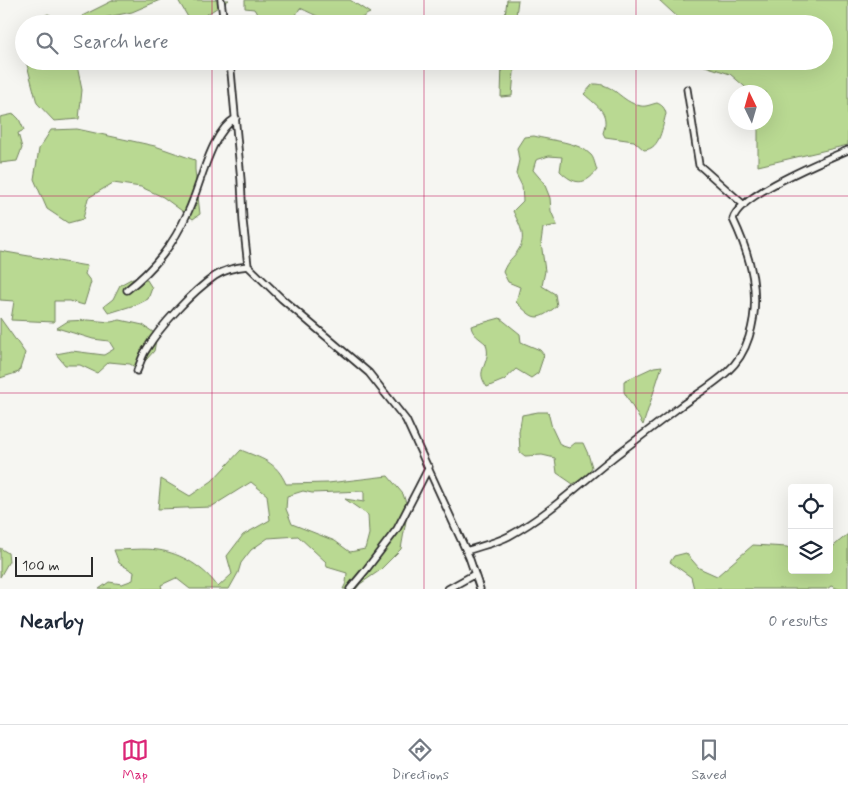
<!DOCTYPE html>
<html lang="en">
<head>
<meta charset="utf-8">
<style>
  body { margin:0; font-family:Mynerve,sans-serif; background:#f6f6f7; color:#1f2937 }
  .controls { position:absolute; right:15px; bottom:15px; display:grid; overflow:hidden; border-radius:5px; box-shadow:0 5px 20px #0002 }
  .controls button { width:45px; height:45px; display:grid; place-items:center; padding:0; border:0; border-bottom:1px solid #e0e1e3; background:#fff; color:#1f2937; font:25px sans-serif }
  .compass { position:absolute; left:728px; top:85px; width:45px; height:45px; border-radius:50%; background:#fff; box-shadow:0 5px 20px #0002; rotate:355deg }
  .scale { position:absolute; left:15px; bottom:12px; width:78px; box-sizing:border-box; padding-left:5px; border:2px solid #2b2b2b; border-top:0; font-size:14px; line-height:18px; white-space:nowrap; color:#2b2b2b; -webkit-text-stroke:4px #f6f6f2; paint-order:stroke }
  .list { margin:0; padding:0; list-style:none }
  h2 { display:flex; justify-content:space-between; align-items:center; height:65px; margin:0; padding:0 20px; font-size:21px }
  h2 small { font-size:16px; font-weight:400; color:#747a83 }
  .icon { flex:none; width:28px; height:28px; fill:none; stroke:currentColor; stroke-width:2; stroke-linecap:round; stroke-linejoin:round }
  .map { position:relative; flex:none; width:848px; height:589px; overflow:hidden }
  .search { position:absolute; background:#fff; box-shadow:0 5px 20px #0002; left:15px; right:15px; top:15px; height:55px; display:flex; align-items:center; gap:12px; box-sizing:border-box; padding:0 18px; border-radius:28px; color:#747a83; font-size:19px }
  .sheet { height:135px; background:#fff }
  nav { display:flex; justify-content:space-around; align-items:center; box-sizing:border-box; height:70px; border-top:1px solid #e0e1e3; background:#fff; font-size:14px; color:#747a83 }
  nav a { display:grid; justify-items:center; gap:2px }
  nav .on { color:#db2777 }
  .map>svg:first-child { display:block }
  .green { fill:#b9d992; stroke:#72825e; fill-rule:evenodd }
  .lines { fill:none; stroke-linecap:round; stroke-linejoin:round }
  .minor-casing { stroke:#2b2b2b; stroke-width:9 }
  .minor { stroke:#f6f6f2; stroke-width:5.5 }
  .grid { fill:none; stroke:#c2185b; stroke-width:1; stroke-opacity:0.55 }
</style>
</head>
<body>
<div class="map">
<svg width="848" height="589" viewBox="0 0 848 589">
  <rect width="100%" height="100%" fill="#f6f6f2"/>
  <filter id="ink" filterUnits="userSpaceOnUse"><feTurbulence type="fractalNoise" baseFrequency=".02" numOctaves="2"/><feDisplacementMap in="SourceGraphic" scale="10" xChannelSelector="R" yChannelSelector="G"/><feConvolveMatrix kernelMatrix="1 2 1 2 8 2 1 2 1" color-interpolation-filters="sRGB"/></filter>
  <g filter="url(#ink)">
    <path class="green" d="M 114,0 L 160,0 L 132,12 L 93,20 L 85,24 L 82,16 Z
      M 178,0 L 229,0 L 192,24 Z
      M 245,0 L 350,0 L 370,13 C 363,16 356,23 349,24 C 333,26 314,14 300,8 L 291,24 L 260,24 L 259,17 L 254,9 L 245,8 Z
      M 507,0 L 518,0 L 515,24 L 504,24 Z
      M 659,0 L 848,0 L 848,145 L 758,166 L 758,123 L 766,122 L 766,92 L 751,92 L 730,74 L 702,65 L 713,61 L 824,61 L 824,24 L 685,24 Z
      M 48,14 L 64,22 L 66,24 L 33,24 L 34,21 Z
      M 26,61 L 76,61 L 82,90 L 79,119 L 54,121 L 37,103 Z
      M 502,61 L 515,61 L 512,96 L 501,97 Z
      M 593,84 C 615,83 620,102 641,106 C 646,107 652,104 657,103 C 662,105 665,108 666,114 C 662,126 661,149 644,150 L 634,141 L 605,137 L 603,133 C 610,112 598,107 584,94 Z
      M 14,114 L 19,119 L 24,130 L 18,133 L 22,148 L 17,161 L 0,163 L 0,117 Z
      M 77,129 L 155,146 L 195,160 L 195,170 L 200,214 L 193,219 L 163,197 L 141,187 L 113,183 L 88,198 L 83,219 L 68,223 L 47,209 L 34,179 L 39,149 L 51,130 Z
      M 534,136 C 551,141 578,141 591,155 C 594,158 595,165 597,170 C 585,186 574,185 560,171 L 562,157 L 549,156 L 536,160 L 533,170 L 544,183 L 550,198 L 551,211 L 557,225 L 543,228 L 541,242 L 545,271 L 542,286 L 555,294 L 557,306 C 535,323 534,319 516,302 L 520,287 L 508,282 L 503,272 C 508,259 513,259 519,249 C 527,236 519,224 513,211 L 523,201 L 522,186 L 516,174 L 519,160 L 517,148 L 524,137 Z
      M 0,251 L 87,266 L 85,274 L 91,282 L 84,305 L 69,301 L 54,301 L 54,322 L 11,320 L 14,301 L 0,300 Z
      M 131,279 L 147,280 L 152,288 L 148,299 L 138,304 L 109,313 L 104,306 L 113,299 L 120,285 Z
      M 0,318 L 25,353 L 19,372 L 0,378 Z
      M 500,318 L 520,334 L 521,342 L 540,350 L 544,355 L 538,373 L 531,378 L 516,369 L 504,380 L 487,387 C 477,372 484,371 487,356 C 488,352 487,348 486,344 C 480,338 472,335 471,326 Z
      M 88,320 L 111,322 L 120,320 L 143,325 L 157,335 L 154,351 L 138,369 L 130,364 L 109,362 L 97,373 L 80,365 L 65,365 L 56,354 L 72,351 L 104,355 L 114,349 L 109,341 L 93,339 L 57,328 L 68,321 Z
      M 662,366 L 643,425 L 624,392 L 624,381 L 654,367 Z
      M 538,412 L 548,412 L 552,428 L 560,445 L 569,448 L 575,443 L 583,443 L 588,454 L 592,467 L 587,476 L 573,484 L 557,473 L 555,458 L 542,455 L 525,456 L 520,452 L 519,432 L 522,415 Z
      M 241,450 C 262,459 276,461 286,484 L 328,483 L 388,476 L 403,494 L 408,509 L 401,549 L 379,571 L 360,584 L 356,589 L 343,589 L 346,583 L 347,573 L 327,567 L 326,562 L 298,536 L 268,538 L 251,550 L 241,563 L 238,573 L 229,589 L 190,589 L 176,578 L 161,585 L 162,589 L 99,589 L 109,582 L 122,584 L 133,580 L 134,572 L 119,563 L 114,550 C 128,550 144,548 158,550 C 181,553 205,568 218,587 L 232,574 L 227,556 L 243,535 L 270,520 L 267,495 L 251,482 L 211,507 L 158,509 L 161,479 L 190,496 L 212,481 ZM 303,491 L 312,493 L 364,491 L 364,502 L 345,499 L 368,515 L 369,534 L 365,549 L 350,552 L 335,541 L 292,524 L 286,509 L 287,496 Z
      M 848,534 L 848,589 L 839,589 L 831,586 L 827,589 L 694,589 L 691,577 L 670,562 L 674,556 L 686,553 L 699,568 L 717,576 L 753,545 L 787,547 L 792,550 L 792,570 L 829,570 L 829,550 Z
      M 0,548 L 8,553 L 9,561 L 0,577 Z"/>
    <g class="lines">
      <defs>
        <path id="minor" d="M 221,0 L 224,24
          M 230,61 L 241,180 L 243,221 L 248,266 L 282,299 L 369,373 L 406,420 L 469,557 L 480,589
          M 687,89 L 699,165 L 744,205
          M 127,290 C 155,268 173,245 188,212 C 201,185 210,133 236,118
          M 137,371 C 140,364 142,356 146,350 C 160,326 192,292 215,276 C 224,270 237,267 248,266
          M 466,551 C 480,546 496,543 509,536 C 548,515 581,483 615,456 C 636,440 657,424 678,408 C 694,396 713,385 727,372 C 737,363 745,350 749,337 C 762,296 751,257 733,219 C 739,195 824,160 848,150
          M 350,589 L 365,571 L 397,529 L 429,467
          M 448,589 L 475,574"/>
      </defs>
      <use href="#minor" class="minor-casing"/>
      <use href="#minor" class="minor"/>
    </g>
  </g>
  <path class="grid" d="M 212,0 L 212,24M 424,0 L 424,24M 636,0 L 636,24M 212,61 L 212,589M 424,61 L 424,589M 636,61 L 636,589M 0,196 L 848,196M 0,393 L 848,393"/>
</svg>
<div class="controls">
<button><svg class="icon" aria-label="locate" viewBox="0 0 24 24"><circle cx="12" cy="12" r="6"/><path d="M12 2v4M12 18v4M2 12h4M18 12h4"/></svg></button>
<button><svg class="icon" aria-label="layers" viewBox="0 0 24 24"><path d="M12 4l9 5-9 5-9-5zM3 14l9 5 9-5"/></svg></button>
</div>
<svg class="compass" viewBox="-18 -18 36 36"><path d="M0-13l5 13h-10z" fill="#e53935"/><path d="M0 13l5-13h-10z" fill="#747a83"/></svg>
<div class="scale">100 m</div>
<div class="search"><svg class="icon" aria-label="search" viewBox="0 0 24 24"><circle cx="10" cy="10" r="6"/><path d="M15 15l6 6"/></svg>Search here</div>
</div>
<section class="sheet">
<h2>Nearby<small>0 results</small></h2>
<ul class="list">
</ul>
</section>
<nav>
<a class="on"><svg class="icon" aria-label="map" viewBox="0 0 24 24"><path d="M3 6l6-2 6 2 6-2v14l-6 2-6-2-6 2zM9 4v14M15 6v14"/></svg>Map</a>
<a><svg class="icon" aria-label="directions" viewBox="0 0 24 24"><path d="M12 3l9 9-9 9-9-9zM9 14v-3h6M13 9l2 2-2 2"/></svg>Directions</a>
<a><svg class="icon" aria-label="saved" viewBox="0 0 24 24"><path d="M7 4h10v16l-5-4-5 4z"/></svg>Saved</a>
</nav>
</body>
</html>
